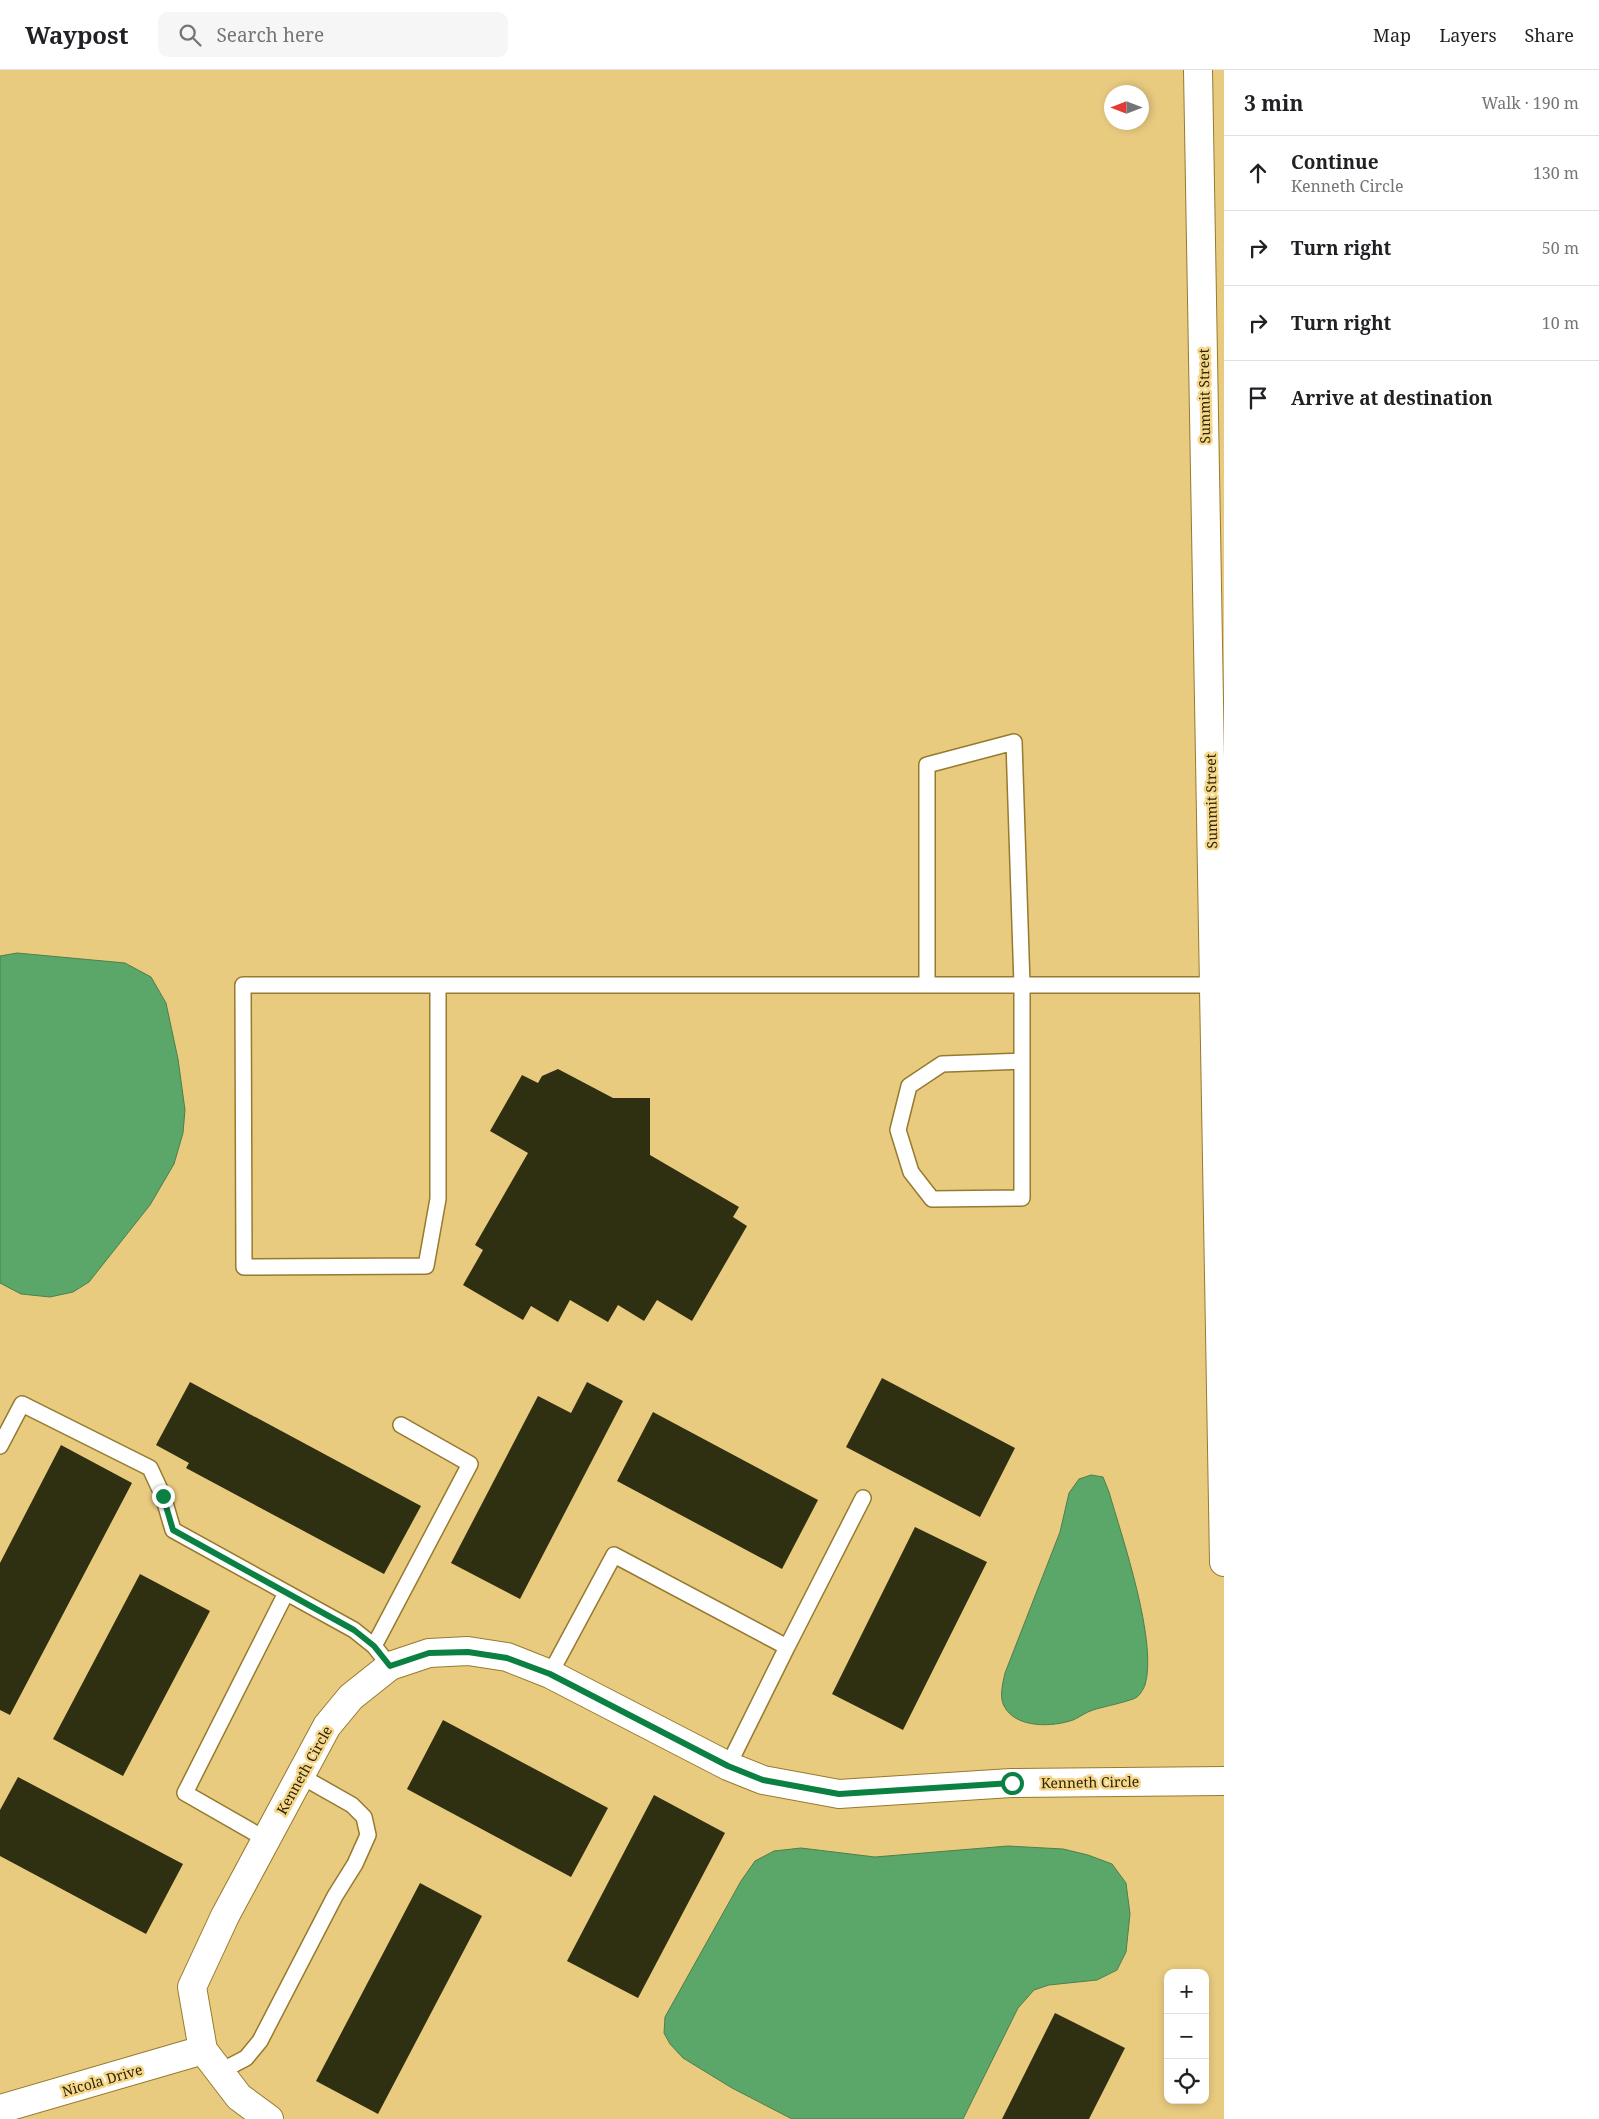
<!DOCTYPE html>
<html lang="en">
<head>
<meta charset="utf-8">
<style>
  body { margin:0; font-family:"Noto Serif",serif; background:#f6f6f6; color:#202124 }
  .controls { position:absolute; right:15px; bottom:15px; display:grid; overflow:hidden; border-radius:10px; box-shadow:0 2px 8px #0003 }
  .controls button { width:45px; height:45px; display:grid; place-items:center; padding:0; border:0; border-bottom:1px solid #e0e0e0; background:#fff; color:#202124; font:25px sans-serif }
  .compass { position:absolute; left:1104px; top:15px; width:45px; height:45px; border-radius:50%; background:#fff; box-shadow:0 2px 8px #0003; rotate:270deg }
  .stop { position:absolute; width:15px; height:15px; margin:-11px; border:4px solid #0b8043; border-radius:50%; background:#fff }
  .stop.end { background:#0b8043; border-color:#fff; box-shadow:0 1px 5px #0008 }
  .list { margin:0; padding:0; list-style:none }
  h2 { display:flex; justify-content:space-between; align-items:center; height:65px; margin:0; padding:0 20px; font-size:21px }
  h2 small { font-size:16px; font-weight:400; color:#757577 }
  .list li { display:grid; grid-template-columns:32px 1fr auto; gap:15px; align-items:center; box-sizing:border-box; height:75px; padding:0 20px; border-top:1px solid #e0e0e0 }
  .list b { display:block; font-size:19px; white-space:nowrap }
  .list p { margin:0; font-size:16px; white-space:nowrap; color:#757577 }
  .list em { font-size:16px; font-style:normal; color:#757577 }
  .icon { flex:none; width:28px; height:28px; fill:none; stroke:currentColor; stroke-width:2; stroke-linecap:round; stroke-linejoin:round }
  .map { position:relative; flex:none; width:1224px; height:2049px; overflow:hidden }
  header { display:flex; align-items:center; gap:30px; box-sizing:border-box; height:70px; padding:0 25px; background:#fff; border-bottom:1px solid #e0e0e0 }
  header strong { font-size:24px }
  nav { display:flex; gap:28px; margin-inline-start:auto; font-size:18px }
  .search { width:350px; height:45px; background:#f6f6f6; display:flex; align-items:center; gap:12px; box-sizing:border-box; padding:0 18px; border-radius:10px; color:#757577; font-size:19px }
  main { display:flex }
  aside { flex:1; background:#fff }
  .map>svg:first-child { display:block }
  .water { fill:#5ba669; stroke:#4e7f4b }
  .building { fill:#2f2f11 }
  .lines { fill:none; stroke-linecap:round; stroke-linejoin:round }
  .lane-casing { stroke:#967a2e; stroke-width:18 }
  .street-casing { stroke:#967a2e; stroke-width:30 }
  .secondary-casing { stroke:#967a2e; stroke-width:30 }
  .lane { stroke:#fff; stroke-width:15 }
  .street { stroke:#fff; stroke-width:28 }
  .secondary { stroke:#fff; stroke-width:28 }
  .route { stroke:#0b8043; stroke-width:6 }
  .labels { text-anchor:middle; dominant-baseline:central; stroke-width:5; stroke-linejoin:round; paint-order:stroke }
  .street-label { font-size:14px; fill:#2f2404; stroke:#f6d88d }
</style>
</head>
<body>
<header>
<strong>Waypost</strong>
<div class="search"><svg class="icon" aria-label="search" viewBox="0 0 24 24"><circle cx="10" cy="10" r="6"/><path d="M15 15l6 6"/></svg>Search here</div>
<nav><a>Map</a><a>Layers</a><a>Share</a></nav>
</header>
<main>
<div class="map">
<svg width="1224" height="2049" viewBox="0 0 1224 2049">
  <rect width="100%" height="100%" fill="#e9cb80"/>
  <path class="water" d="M 17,883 L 125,893 L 151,907 L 166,933 L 178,989 L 185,1040 L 183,1063 L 174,1094 L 150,1135 L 89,1212 L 73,1222 L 50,1227 L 21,1224 L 0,1213 L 0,886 Z
    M 1091,1405 L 1103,1407 L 1109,1422 C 1122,1467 1158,1572 1145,1615 C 1144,1618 1140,1625 1137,1627 C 1132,1631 1102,1637 1093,1640 C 1086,1642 1080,1647 1073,1650 C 1053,1657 1016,1659 1004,1636 C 999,1627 1003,1612 1005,1603 L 1060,1462 L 1069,1423 L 1079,1409 Z
    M 1008,1776 L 1063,1779 L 1088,1785 L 1112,1794 L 1126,1813 L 1130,1844 L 1126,1882 L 1117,1900 L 1097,1910 L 1049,1915 L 1034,1920 L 1018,1938 L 963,2049 L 792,2049 L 732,2018 L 683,1988 L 670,1974 L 664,1963 L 665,1947 L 741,1811 L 755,1791 L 774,1781 L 801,1778 L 875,1787 Z"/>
  <path class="building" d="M 558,999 L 613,1028 L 650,1028 L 650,1085 L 739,1137 L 733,1147 L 747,1156 L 692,1251 L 657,1230 L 644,1251 L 618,1235 L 608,1252 L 570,1230 L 558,1252 L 531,1236 L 523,1250 L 463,1215 L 483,1180 L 475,1175 L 528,1083 L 490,1061 L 522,1005 L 538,1013 L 542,1006 Z
    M 882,1308 L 1015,1378 L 980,1447 L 846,1377 Z
    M 190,1312 L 421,1436 L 384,1504 L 186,1398 L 189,1393 L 156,1375 Z
    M 587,1312 L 623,1331 L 520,1529 L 451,1493 L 538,1326 L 571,1343 Z
    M 653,1342 L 818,1430 L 782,1499 L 617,1411 Z
    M 61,1375 L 132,1413 L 10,1645 L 0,1640 L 0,1493 Z
    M 915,1457 L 987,1492 L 903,1660 L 832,1624 Z
    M 140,1504 L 210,1541 L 123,1706 L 53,1669 Z
    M 443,1650 L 608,1738 L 571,1807 L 407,1719 Z
    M 18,1707 L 183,1794 L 146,1864 L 0,1786 L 0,1740 Z
    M 654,1725 L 725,1763 L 638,1928 L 567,1891 Z
    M 420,1813 L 482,1846 L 378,2044 L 316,2011 Z
    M 1055,1943 L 1125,1978 L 1089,2049 L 1002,2049 Z"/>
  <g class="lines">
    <defs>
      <path id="lane" d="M 438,915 L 438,1129 L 426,1196 L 244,1197 L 243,915 C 567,915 890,915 1214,915
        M 927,915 L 927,695 L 1014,672 L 1022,915 L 1022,1128 L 932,1129 L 911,1102 L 898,1060 L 909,1016 L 942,994 L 1022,991
        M 0,1376 L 22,1334 L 150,1398 L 163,1426 L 173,1460 L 354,1560 L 374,1576 L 390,1596
        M 374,1576 L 470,1394 L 401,1355
        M 787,1577 L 863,1428
        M 550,1604 L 614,1485 L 787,1577 L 728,1696
        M 267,1770 L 185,1723 L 286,1523
        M 221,2001 L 246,1988 L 260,1971 L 335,1826 L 355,1794 L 368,1765 L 364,1747 L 352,1735 L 299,1705"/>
      <path id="street" d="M 0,2039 L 203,1980
        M 269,2049 L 239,2027 L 203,1980 L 192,1917 L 225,1846 L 327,1656 L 351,1627 L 390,1596 L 429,1583 L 468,1581 L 507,1587 L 550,1604 L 728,1696 L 763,1710 L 839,1724 L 1011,1713 L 1224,1711"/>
      <path id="secondary" d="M 1198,0 L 1224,1492"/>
    </defs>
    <use href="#lane" class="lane-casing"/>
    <use href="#street" class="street-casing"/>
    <use href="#secondary" class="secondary-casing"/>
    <use href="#lane" class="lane"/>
    <use href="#street" class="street"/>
    <use href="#secondary" class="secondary"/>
  </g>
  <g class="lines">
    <path class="route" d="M 163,1426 L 173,1460 L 354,1560 L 374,1576 L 390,1596 L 429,1583 L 468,1582 L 507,1588 L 550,1604 L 728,1696 L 763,1710 L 839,1724 L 1012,1713"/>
  </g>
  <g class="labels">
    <g class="street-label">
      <text transform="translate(1204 326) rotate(-91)">Summit Street</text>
      <text transform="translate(1211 731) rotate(-91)">Summit Street</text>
      <text transform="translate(304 1700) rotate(-61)">Kenneth Circle</text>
      <text transform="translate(1090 1712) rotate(-1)">Kenneth Circle</text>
      <text transform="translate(102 2010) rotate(-16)">Nicola Drive</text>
    </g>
  </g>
</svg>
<div class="controls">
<button>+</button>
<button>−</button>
<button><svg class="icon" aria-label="locate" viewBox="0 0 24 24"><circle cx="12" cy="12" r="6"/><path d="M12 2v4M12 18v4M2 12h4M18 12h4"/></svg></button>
</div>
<svg class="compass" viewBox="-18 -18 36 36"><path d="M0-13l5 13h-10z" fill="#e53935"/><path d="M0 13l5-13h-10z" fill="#757577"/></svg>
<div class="stop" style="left:1012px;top:1713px"></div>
<div class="stop end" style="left:163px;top:1426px"></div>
</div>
<aside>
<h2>3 min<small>Walk · 190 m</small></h2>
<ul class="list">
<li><svg class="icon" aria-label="ahead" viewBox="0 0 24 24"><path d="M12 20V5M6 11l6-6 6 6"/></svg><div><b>Continue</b><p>Kenneth Circle</p></div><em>130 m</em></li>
<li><svg class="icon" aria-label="right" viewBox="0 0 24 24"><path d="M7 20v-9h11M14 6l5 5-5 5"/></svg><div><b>Turn right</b></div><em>50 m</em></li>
<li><svg class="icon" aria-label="right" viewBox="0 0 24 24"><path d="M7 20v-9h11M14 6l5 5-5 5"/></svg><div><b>Turn right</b></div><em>10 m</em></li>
<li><svg class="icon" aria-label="arrive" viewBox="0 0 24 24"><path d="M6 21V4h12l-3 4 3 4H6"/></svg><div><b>Arrive at destination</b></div></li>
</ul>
</aside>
</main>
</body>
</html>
